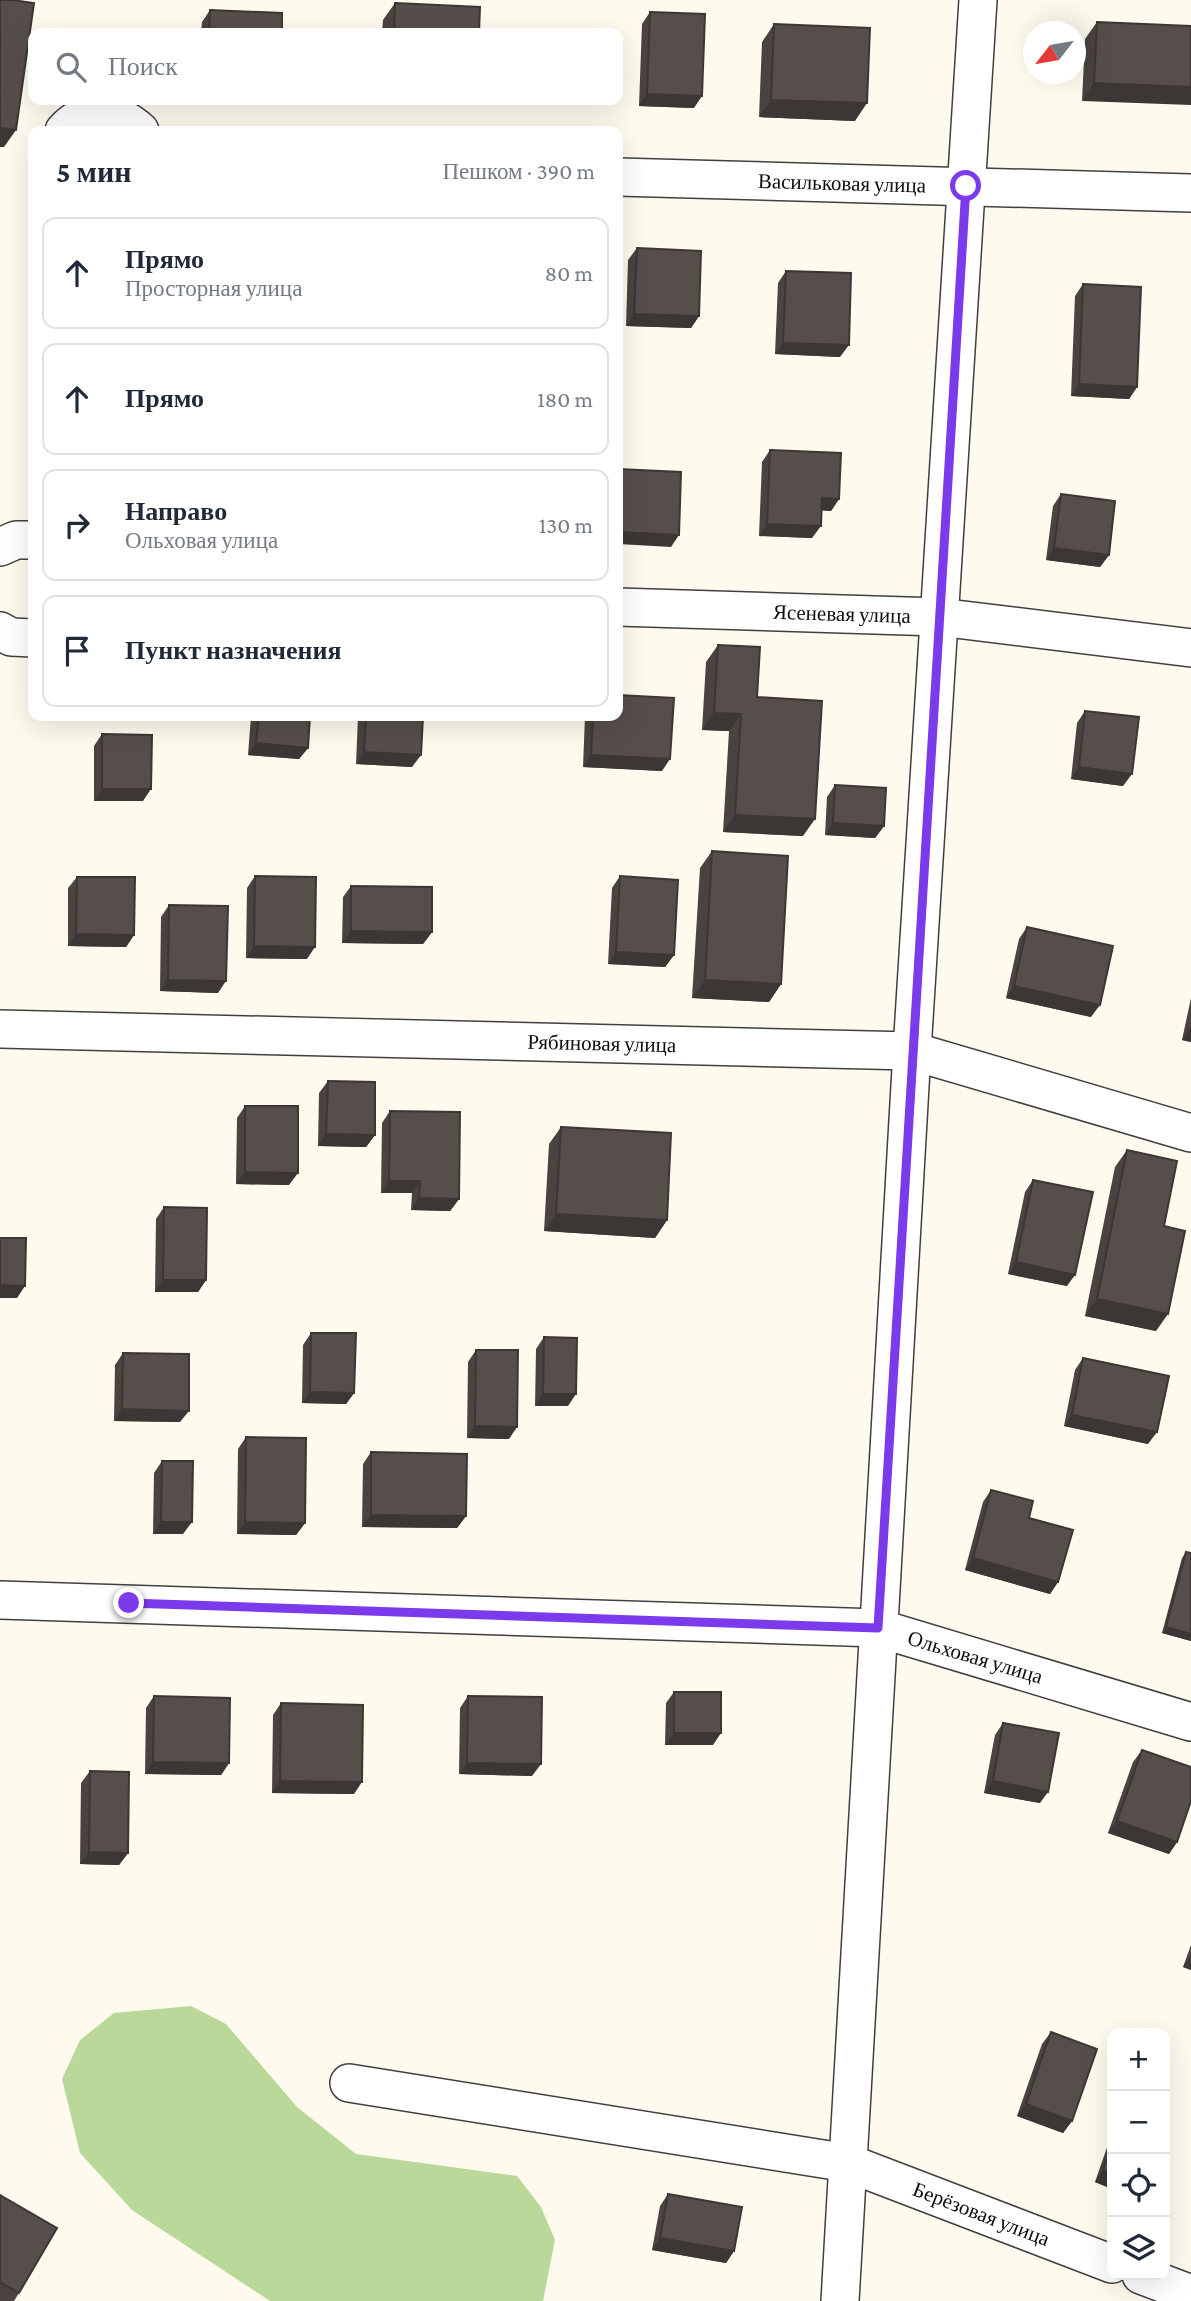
<!DOCTYPE html>
<html lang="ru">
<head>
<meta charset="utf-8">
<style>
  body { margin:0; font-family:"Crimson Pro",serif; background:#f6f6f7; color:#1f2937 }
  .controls { position:absolute; right:21px; bottom:21px; display:grid; overflow:hidden; border-radius:14px; box-shadow:0 7px 28px #0002 }
  .controls button { width:63px; height:63px; display:grid; place-items:center; padding:0; border:0; border-bottom:2px solid #e0e1e3; background:#fff; color:#1f2937; font:35px sans-serif }
  .compass { position:absolute; left:1023px; top:21px; width:63px; height:63px; border-radius:50%; background:#fff; box-shadow:0 7px 28px #0002; rotate:239deg }
  .stop { position:absolute; width:21px; height:21px; margin:-16px; border:5px solid #7c3aed; border-radius:50%; background:#fff }
  .stop.end { background:#7c3aed; border-color:#fff; box-shadow:0 2px 7px #0008 }
  .list { margin:0; padding:0; list-style:none }
  h2 { display:flex; justify-content:space-between; align-items:center; height:91px; margin:0; padding:0 28px; font-size:30px }
  h2 small { font-size:23px; font-weight:400; color:#747a83 }
  .list li { display:grid; grid-template-columns:46px 1fr auto; gap:21px; align-items:center; box-sizing:border-box; height:112px; margin:0 14px 14px; padding:0 14px; border:2px solid #e0e1e3; border-radius:14px }
  .list b { display:block; font-size:26px; white-space:nowrap }
  .list p { margin:0; font-size:23px; white-space:nowrap; color:#747a83 }
  .list em { font-size:23px; font-style:normal; color:#747a83 }
  .icon { flex:none; width:38px; height:38px; fill:none; stroke:currentColor; stroke-width:2; stroke-linecap:round; stroke-linejoin:round }
  .map { position:relative; flex:none; width:1191px; height:2301px; overflow:hidden }
  .search { position:absolute; background:#fff; box-shadow:0 7px 28px #0002; left:28px; top:28px; width:595px; height:77px; display:flex; align-items:center; gap:18px; box-sizing:border-box; padding:0 24px; border-radius:14px; color:#747a83; font-size:26px }
  .panel { position:absolute; background:#fff; box-shadow:0 7px 28px #0002; left:28px; top:126px; width:595px; height:595px; border-radius:14px }
  .map>svg:first-child { display:block }
  .forest { fill:#b9d899 }
  .lines { fill:none; stroke-linecap:round; stroke-linejoin:round }
  .minor-casing { stroke:#404040; stroke-width:40 }
  .minor { stroke:#fff; stroke-width:37 }
  .wall { fill:#4a4340 }
  .shaded-wall { fill:#3c3734 }
  .building { fill:#564e4a; stroke:#3c3734; stroke-width:2 }
  .route { stroke:#7c3aed; stroke-width:9 }
  .labels { text-anchor:middle; dominant-baseline:central; stroke-width:7; stroke-linejoin:round; paint-order:stroke }
  .street-label { font-size:21px; fill:#0d0d0d; stroke:#fff }
</style>
</head>
<body>
<div class="map">
<svg width="1191" height="2301" viewBox="0 0 1191 2301">
  <rect width="100%" height="100%" fill="#fefaee"/>
  <path class="forest" d="M 191,2006 L 226,2024 L 297,2107 L 356,2154 L 517,2176 L 541,2207 L 555,2240 L 543,2301 L 270,2301 L 132,2210 L 80,2153 L 62,2079 L 80,2040 L 114,2013 Z"/>
  <g class="lines">
    <defs>
      <g id="minor">
        <path d="M 64,131 C 85,107 118,110 140,131"/>
        <path id="s1" d="M 618,177 L 1191,193"/>
        <path d="M 0,547 L 16,540 L 33,540"/>
        <path id="s2" d="M 618,607 L 939,617 L 1191,648"/>
        <path d="M 0,631 L 11,637 L 33,638"/>
        <path id="s3" d="M 0,1029 L 912,1051 L 1191,1133"/>
        <path id="s4" d="M 0,1600 L 878,1628 L 1191,1722"/>
        <path id="s5" d="M 349,2083 L 848,2163 L 1112,2264"/>
        <path d="M 1141,2275 L 1191,2294"/>
        <path d="M 840,2301 L 912,1051 L 978,0"/>
      </g>
    </defs>
    <use href="#minor" class="minor-casing"/>
    <use href="#minor" class="minor"/>
  </g>
  <path class="wall" d="M 395,3 L 479,33 L 382,33 L 383,20 Z
    M 210,10 L 282,33 L 201,33 L 202,22 Z
    M 650,12 L 694,108 L 639,106 L 642,24 Z
    M 1097,22 L 1191,26 L 1082,101 L 1085,39 Z
    M 774,24 L 855,121 L 759,117 L 762,42 Z
    M 637,248 L 699,316 L 691,328 L 626,326 L 628,260 Z
    M 786,271 L 840,357 L 775,354 L 778,283 Z
    M 1083,284 L 1137,387 L 1129,399 L 1071,396 L 1075,296 Z
    M 770,450 L 839,499 L 831,511 L 822,510 L 812,538 L 759,536 L 762,462 Z
    M 1061,494 L 1109,555 L 1100,567 L 1046,560 L 1053,506 Z
    M 718,645 L 757,697 L 803,836 L 723,832 L 729,731 L 702,730 L 706,662 Z
    M 1085,711 L 1123,786 L 1071,779 L 1077,723 Z
    M 251,716 L 310,716 L 308,748 L 299,759 L 248,755 Z
    M 358,716 L 423,716 L 412,767 L 356,764 Z
    M 585,716 L 618,716 L 662,771 L 583,767 Z
    M 102,734 L 143,801 L 94,801 L 94,746 Z
    M 835,785 L 884,826 L 875,838 L 825,835 L 827,797 Z
    M 712,851 L 781,984 L 769,1002 L 692,998 L 700,868 Z
    M 255,876 L 307,959 L 246,958 L 247,888 Z
    M 620,876 L 674,955 L 665,967 L 608,964 L 612,888 Z
    M 77,877 L 134,935 L 126,947 L 68,946 L 68,888 Z
    M 351,886 L 432,932 L 423,944 L 342,943 L 343,897 Z
    M 169,905 L 218,993 L 160,991 L 161,917 Z
    M 1027,927 L 1091,1017 L 1006,998 L 1019,939 Z
    M 1191,998 L 1191,1042 L 1182,1040 Z
    M 328,1081 L 375,1135 L 366,1147 L 318,1146 L 319,1093 Z
    M 245,1106 L 289,1185 L 236,1184 L 237,1118 Z
    M 390,1111 L 459,1199 L 450,1211 L 411,1210 L 412,1193 L 381,1193 L 382,1123 Z
    M 561,1127 L 667,1220 L 655,1238 L 544,1231 L 549,1144 Z
    M 1127,1150 L 1164,1226 L 1156,1331 L 1085,1316 L 1115,1167 Z
    M 1033,1180 L 1067,1286 L 1008,1274 L 1025,1192 Z
    M 164,1207 L 206,1280 L 198,1292 L 155,1292 L 156,1219 Z
    M 311,1333 L 354,1393 L 346,1404 L 302,1403 L 303,1345 Z
    M 544,1337 L 568,1406 L 535,1406 L 536,1349 Z
    M 476,1350 L 509,1439 L 467,1438 L 468,1362 Z
    M 123,1353 L 180,1422 L 114,1421 L 115,1365 Z
    M 1083,1358 L 1148,1444 L 1064,1426 L 1075,1370 Z
    M 246,1437 L 305,1523 L 296,1535 L 237,1534 L 238,1449 Z
    M 371,1452 L 466,1516 L 457,1528 L 362,1527 L 363,1464 Z
    M 162,1461 L 183,1534 L 153,1534 L 154,1473 Z
    M 991,1490 L 1029,1518 L 1058,1582 L 1050,1594 L 965,1570 L 983,1502 Z
    M 1186,1552 L 1191,1553 L 1191,1641 L 1162,1633 L 1182,1558 Z
    M 674,1692 L 713,1745 L 665,1745 L 666,1703 Z
    M 154,1696 L 229,1763 L 221,1775 L 145,1774 L 146,1708 Z
    M 468,1696 L 532,1776 L 459,1774 L 460,1708 Z
    M 281,1703 L 354,1794 L 272,1793 L 273,1715 Z
    M 1003,1723 L 1040,1803 L 984,1793 L 995,1735 Z
    M 1142,1750 L 1177,1842 L 1169,1854 L 1108,1833 L 1133,1762 Z
    M 90,1771 L 128,1853 L 119,1865 L 80,1864 L 81,1783 Z
    M 1191,1945 L 1191,1970 L 1183,1967 Z
    M 1051,2032 L 1072,2121 L 1063,2133 L 1017,2116 L 1042,2044 Z
    M 1112,2133 L 1112,2189 L 1095,2182 Z
    M 668,2194 L 734,2251 L 726,2263 L 652,2250 L 660,2206 Z
    M 0,2195 L 19,2293 L 14,2301 L 0,2301 Z"/>
  <path class="shaded-wall" d="M 1094,83 L 1191,87 L 1191,105 L 1082,101 Z
    M 647,94 L 702,96 L 694,108 L 639,106 Z
    M 382,100 L 468,100 L 465,103 Z
    M 771,100 L 867,103 L 855,121 L 759,117 Z
    M 0,128 L 16,130 L 4,147 L 0,147 Z
    M 634,314 L 699,316 L 691,328 L 626,326 Z
    M 783,343 L 849,345 L 840,357 L 775,354 Z
    M 1079,384 L 1137,387 L 1129,399 L 1071,396 Z
    M 822,498 L 839,499 L 831,511 L 814,510 Z
    M 767,524 L 821,526 L 812,538 L 759,536 Z
    M 618,532 L 679,535 L 671,547 L 618,544 Z
    M 1054,548 L 1109,555 L 1100,567 L 1046,560 Z
    M 714,713 L 741,714 L 729,731 L 702,730 Z
    M 256,743 L 308,748 L 299,759 L 248,755 Z
    M 364,752 L 421,755 L 412,767 L 356,764 Z
    M 591,755 L 670,759 L 662,771 L 583,767 Z
    M 1079,767 L 1132,774 L 1123,786 L 1071,779 Z
    M 102,789 L 151,789 L 143,801 L 94,801 Z
    M 735,815 L 815,819 L 803,836 L 723,832 Z
    M 833,823 L 884,826 L 875,838 L 825,835 Z
    M 351,931 L 432,932 L 423,944 L 342,943 Z
    M 76,934 L 134,935 L 126,947 L 68,946 Z
    M 254,946 L 315,947 L 307,959 L 246,958 Z
    M 616,952 L 674,955 L 665,967 L 608,964 Z
    M 168,980 L 226,981 L 218,993 L 160,991 Z
    M 705,980 L 781,984 L 769,1002 L 692,998 Z
    M 1014,986 L 1100,1005 L 1091,1017 L 1006,998 Z
    M 1190,1028 L 1191,1028 L 1191,1042 L 1182,1040 Z
    M 326,1134 L 375,1135 L 366,1147 L 318,1146 Z
    M 245,1172 L 298,1173 L 289,1185 L 236,1184 Z
    M 389,1181 L 420,1181 L 412,1193 L 381,1193 Z
    M 419,1198 L 459,1199 L 450,1211 L 411,1210 Z
    M 556,1214 L 667,1220 L 655,1238 L 544,1231 Z
    M 1016,1262 L 1075,1275 L 1067,1286 L 1008,1274 Z
    M 163,1280 L 206,1280 L 198,1292 L 155,1292 Z
    M 0,1285 L 25,1286 L 17,1298 L 0,1298 Z
    M 1097,1299 L 1168,1314 L 1156,1331 L 1085,1316 Z
    M 310,1392 L 354,1393 L 346,1404 L 302,1403 Z
    M 543,1394 L 576,1394 L 568,1406 L 535,1406 Z
    M 122,1409 L 189,1411 L 180,1422 L 114,1421 Z
    M 1072,1415 L 1157,1432 L 1148,1444 L 1064,1426 Z
    M 475,1426 L 517,1427 L 509,1439 L 467,1438 Z
    M 371,1515 L 466,1516 L 457,1528 L 362,1527 Z
    M 161,1522 L 192,1522 L 183,1534 L 153,1534 Z
    M 245,1522 L 305,1523 L 296,1535 L 237,1534 Z
    M 973,1558 L 1058,1582 L 1050,1594 L 965,1570 Z
    M 1166,1627 L 1191,1634 L 1191,1641 L 1162,1633 Z
    M 674,1733 L 721,1733 L 713,1745 L 665,1745 Z
    M 153,1762 L 229,1763 L 221,1775 L 145,1774 Z
    M 467,1763 L 541,1764 L 532,1776 L 459,1774 Z
    M 280,1781 L 362,1782 L 354,1794 L 272,1793 Z
    M 993,1781 L 1048,1792 L 1040,1803 L 984,1793 Z
    M 1117,1821 L 1177,1842 L 1169,1854 L 1108,1833 Z
    M 89,1852 L 128,1853 L 119,1865 L 80,1864 Z
    M 1191,1956 L 1191,1970 L 1183,1967 Z
    M 1026,2104 L 1072,2121 L 1063,2133 L 1017,2116 Z
    M 1103,2170 L 1112,2174 L 1112,2189 L 1095,2182 Z
    M 660,2238 L 734,2251 L 726,2263 L 652,2250 Z"/>
  <path class="building" d="M 0,0 L 12,0 L 34,3 L 16,130 L 0,128 Z
    M 395,3 L 480,7 L 479,33 L 394,33 Z
    M 210,10 L 282,13 L 282,33 L 209,33 Z
    M 650,12 L 705,14 L 702,96 L 647,94 Z
    M 1097,22 L 1191,26 L 1191,87 L 1094,83 Z
    M 774,24 L 870,28 L 867,103 L 771,100 Z
    M 637,248 L 701,251 L 699,316 L 634,314 Z
    M 786,271 L 851,273 L 849,345 L 783,343 Z
    M 1083,284 L 1141,287 L 1137,387 L 1079,384 Z
    M 770,450 L 841,453 L 839,499 L 822,498 L 821,526 L 767,524 Z
    M 618,469 L 681,472 L 679,535 L 618,532 Z
    M 1061,494 L 1115,501 L 1109,555 L 1054,548 Z
    M 718,645 L 760,647 L 757,697 L 822,701 L 815,819 L 735,815 L 741,714 L 714,713 Z
    M 618,695 L 674,698 L 670,759 L 591,755 L 593,716 L 618,716 Z
    M 1085,711 L 1139,717 L 1132,774 L 1079,767 Z
    M 259,716 L 310,716 L 308,748 L 256,743 Z
    M 366,716 L 423,716 L 421,755 L 364,752 Z
    M 102,734 L 152,735 L 151,789 L 102,789 Z
    M 835,785 L 886,788 L 884,826 L 833,823 Z
    M 712,851 L 788,856 L 781,984 L 705,980 Z
    M 255,876 L 316,877 L 315,947 L 254,946 Z
    M 620,876 L 678,880 L 674,955 L 616,952 Z
    M 77,877 L 135,877 L 134,935 L 76,934 Z
    M 351,886 L 432,887 L 432,932 L 351,931 Z
    M 169,905 L 228,906 L 226,981 L 168,980 Z
    M 1027,927 L 1113,946 L 1100,1005 L 1014,986 Z
    M 328,1081 L 375,1082 L 375,1135 L 326,1134 Z
    M 245,1106 L 298,1106 L 298,1173 L 245,1172 Z
    M 390,1111 L 460,1112 L 459,1199 L 419,1198 L 420,1181 L 389,1181 Z
    M 561,1127 L 671,1133 L 667,1220 L 556,1214 Z
    M 1127,1150 L 1177,1161 L 1164,1226 L 1185,1231 L 1168,1314 L 1097,1299 Z
    M 1033,1180 L 1093,1192 L 1075,1275 L 1016,1262 Z
    M 164,1207 L 207,1208 L 206,1280 L 163,1280 Z
    M 0,1238 L 26,1238 L 25,1286 L 0,1285 Z
    M 311,1333 L 356,1333 L 354,1393 L 310,1392 Z
    M 544,1337 L 577,1338 L 576,1394 L 543,1394 Z
    M 476,1350 L 518,1350 L 517,1427 L 475,1426 Z
    M 123,1353 L 189,1354 L 189,1411 L 122,1409 Z
    M 1083,1358 L 1169,1376 L 1157,1432 L 1072,1415 Z
    M 246,1437 L 306,1438 L 305,1523 L 245,1522 Z
    M 371,1452 L 467,1454 L 466,1516 L 371,1515 Z
    M 162,1461 L 193,1461 L 192,1522 L 161,1522 Z
    M 991,1490 L 1033,1501 L 1029,1518 L 1073,1530 L 1058,1582 L 973,1558 Z
    M 1186,1552 L 1191,1553 L 1191,1634 L 1166,1627 Z
    M 674,1692 L 721,1692 L 721,1733 L 674,1733 Z
    M 154,1696 L 230,1698 L 229,1763 L 153,1762 Z
    M 468,1696 L 542,1697 L 541,1764 L 467,1763 Z
    M 281,1703 L 363,1705 L 362,1782 L 280,1781 Z
    M 1003,1723 L 1059,1733 L 1048,1792 L 993,1781 Z
    M 1142,1750 L 1191,1767 L 1191,1801 L 1177,1842 L 1117,1821 Z
    M 90,1771 L 129,1772 L 128,1853 L 89,1852 Z
    M 1051,2032 L 1097,2049 L 1072,2121 L 1026,2104 Z
    M 1112,2144 L 1112,2174 L 1103,2170 Z
    M 668,2194 L 742,2207 L 734,2251 L 660,2238 Z
    M 0,2195 L 57,2228 L 19,2293 L 0,2282 Z"/>
  <g class="lines">
    <path class="route" d="M 129,1603 L 878,1628 L 966,186"/>
  </g>
  <g class="labels">
    <g class="street-label">
      <text stroke="none"><textPath href="#s1" startOffset="224">Васильковая улица</textPath></text>
      <text stroke="none"><textPath href="#s2" startOffset="224">Ясеневая улица</textPath></text>
      <text stroke="none"><textPath href="#s3" startOffset="602">Рябиновая улица</textPath></text>
      <text stroke="none"><textPath href="#s4" startOffset="980">Ольховая улица</textPath></text>
      <text stroke="none"><textPath href="#s5" startOffset="648">Берёзовая улица</textPath></text>
    </g>
  </g>
</svg>
<div class="controls">
<button>+</button>
<button>−</button>
<button><svg class="icon" aria-label="locate" viewBox="0 0 24 24"><circle cx="12" cy="12" r="6"/><path d="M12 2v4M12 18v4M2 12h4M18 12h4"/></svg></button>
<button><svg class="icon" aria-label="layers" viewBox="0 0 24 24"><path d="M12 4l9 5-9 5-9-5zM3 14l9 5 9-5"/></svg></button>
</div>
<svg class="compass" viewBox="-18 -18 36 36"><path d="M0-13l5 13h-10z" fill="#e53935"/><path d="M0 13l5-13h-10z" fill="#747a83"/></svg>
<div class="stop" style="left:966px;top:186px"></div>
<div class="stop end" style="left:129px;top:1603px"></div>
<div class="search"><svg class="icon" aria-label="search" viewBox="0 0 24 24"><circle cx="10" cy="10" r="6"/><path d="M15 15l6 6"/></svg>Поиск</div>
<section class="panel">
<h2>5 мин<small>Пешком · 390 m</small></h2>
<ul class="list">
<li><svg class="icon" aria-label="ahead" viewBox="0 0 24 24"><path d="M12 20V5M6 11l6-6 6 6"/></svg><div><b>Прямо</b><p>Просторная улица</p></div><em>80 m</em></li>
<li><svg class="icon" aria-label="ahead" viewBox="0 0 24 24"><path d="M12 20V5M6 11l6-6 6 6"/></svg><div><b>Прямо</b></div><em>180 m</em></li>
<li><svg class="icon" aria-label="right" viewBox="0 0 24 24"><path d="M7 20v-9h11M14 6l5 5-5 5"/></svg><div><b>Направо</b><p>Ольховая улица</p></div><em>130 m</em></li>
<li><svg class="icon" aria-label="arrive" viewBox="0 0 24 24"><path d="M6 21V4h12l-3 4 3 4H6"/></svg><div><b>Пункт назначения</b></div></li>
</ul>
</section>
</div>
</body>
</html>
